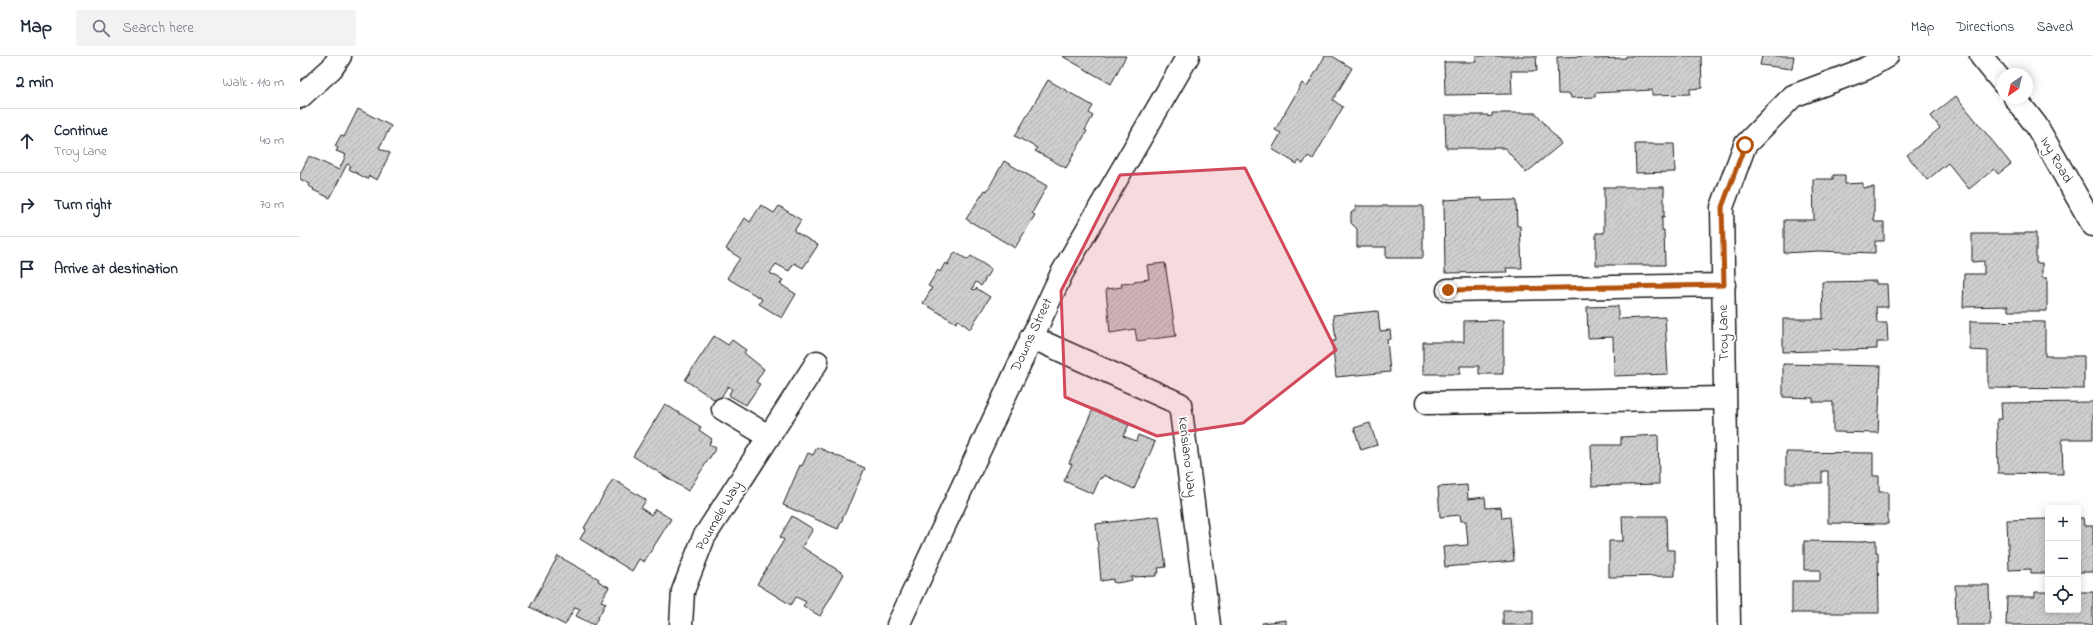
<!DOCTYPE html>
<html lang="en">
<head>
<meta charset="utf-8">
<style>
  body { margin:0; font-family:"Indie Flower",sans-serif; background:#f2f2f3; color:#1f2937 }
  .controls { position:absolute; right:12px; bottom:12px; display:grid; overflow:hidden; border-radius:4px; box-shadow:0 2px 10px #0003 }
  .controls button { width:36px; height:36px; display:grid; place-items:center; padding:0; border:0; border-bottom:1px solid #e0e1e3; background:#fff; color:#1f2937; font:20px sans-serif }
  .compass { position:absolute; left:1697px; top:12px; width:36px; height:36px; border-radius:50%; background:#fff; box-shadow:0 2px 10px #0003; rotate:215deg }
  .stop { position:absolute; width:12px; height:12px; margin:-9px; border:3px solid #b45309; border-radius:50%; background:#fff }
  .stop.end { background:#b45309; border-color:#fff; box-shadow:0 1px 4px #0008 }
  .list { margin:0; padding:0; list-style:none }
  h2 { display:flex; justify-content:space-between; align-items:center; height:52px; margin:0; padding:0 16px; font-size:17px }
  h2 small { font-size:13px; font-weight:400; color:#747a83 }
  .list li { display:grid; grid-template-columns:26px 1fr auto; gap:12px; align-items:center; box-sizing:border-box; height:64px; padding:0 16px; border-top:1px solid #e0e1e3 }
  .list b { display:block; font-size:15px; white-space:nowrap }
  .list p { margin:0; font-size:13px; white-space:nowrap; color:#747a83 }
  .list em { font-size:13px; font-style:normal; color:#747a83 }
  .icon { flex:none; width:22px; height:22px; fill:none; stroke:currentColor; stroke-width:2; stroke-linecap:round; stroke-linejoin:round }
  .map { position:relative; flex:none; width:1793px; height:569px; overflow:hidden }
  header { display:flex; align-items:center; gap:24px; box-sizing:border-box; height:56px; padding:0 20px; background:#fff; border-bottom:1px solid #e0e1e3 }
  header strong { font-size:19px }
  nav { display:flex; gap:22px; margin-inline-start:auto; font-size:14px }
  .search { width:280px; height:36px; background:#f2f2f3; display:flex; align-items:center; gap:10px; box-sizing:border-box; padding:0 14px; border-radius:4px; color:#747a83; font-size:15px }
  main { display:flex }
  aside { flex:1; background:#fff }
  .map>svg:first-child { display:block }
  .building { fill:url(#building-hatch); stroke:#1c1c1c }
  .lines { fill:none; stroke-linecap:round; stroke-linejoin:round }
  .minor-casing { stroke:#1c1c1c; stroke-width:25 }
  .major-casing { stroke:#1c1c1c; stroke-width:25 }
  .minor { stroke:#fff; stroke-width:22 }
  .major { stroke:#fff; stroke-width:22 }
  .route { stroke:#b45309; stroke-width:5 }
  .marked { fill:#d1495b; fill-opacity:0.2; stroke:#d1495b; stroke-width:3; stroke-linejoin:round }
  .labels { text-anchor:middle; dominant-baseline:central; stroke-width:3.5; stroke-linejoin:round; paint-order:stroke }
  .street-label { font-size:14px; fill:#1c1c1c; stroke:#fff }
</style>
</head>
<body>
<header>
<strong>Map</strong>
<div class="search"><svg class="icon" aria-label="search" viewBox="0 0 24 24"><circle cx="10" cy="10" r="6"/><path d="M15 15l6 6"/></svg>Search here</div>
<nav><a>Map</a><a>Directions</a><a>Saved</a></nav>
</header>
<main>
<aside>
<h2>2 min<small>Walk · 110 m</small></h2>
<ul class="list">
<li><svg class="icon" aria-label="ahead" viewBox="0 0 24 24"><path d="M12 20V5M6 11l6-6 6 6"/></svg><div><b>Continue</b><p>Troy Lane</p></div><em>40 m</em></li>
<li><svg class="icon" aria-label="right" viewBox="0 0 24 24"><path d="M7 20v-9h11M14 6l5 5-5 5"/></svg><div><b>Turn right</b></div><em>70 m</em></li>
<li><svg class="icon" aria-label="arrive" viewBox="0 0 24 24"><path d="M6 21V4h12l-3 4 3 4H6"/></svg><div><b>Arrive at destination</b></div></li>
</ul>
</aside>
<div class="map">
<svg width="1793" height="569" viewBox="0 0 1793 569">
  <defs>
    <pattern id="building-hatch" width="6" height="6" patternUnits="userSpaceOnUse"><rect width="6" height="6" fill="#cecece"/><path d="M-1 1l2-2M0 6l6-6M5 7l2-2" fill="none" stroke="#b0b0b0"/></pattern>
  </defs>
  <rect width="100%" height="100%" fill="#fff"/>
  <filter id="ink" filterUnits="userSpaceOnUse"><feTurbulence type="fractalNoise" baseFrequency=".025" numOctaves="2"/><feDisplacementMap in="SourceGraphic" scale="8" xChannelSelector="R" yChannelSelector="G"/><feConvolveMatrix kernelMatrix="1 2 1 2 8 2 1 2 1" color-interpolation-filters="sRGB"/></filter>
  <g filter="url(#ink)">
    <path class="building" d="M 762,0 L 826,0 L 811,28 Z
      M 1025,0 L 1032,0 L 1052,12 L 1033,44 L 1043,51 L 1013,103 L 1008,100 L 1003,108 L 999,105 L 997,108 L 972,93 L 981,77 L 975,74 L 1002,27 L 1007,31 Z
      M 1176,0 L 1236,0 L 1237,15 L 1211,15 L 1212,38 L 1145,39 L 1144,6 L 1176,6 Z
      M 1295,0 L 1295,3 L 1326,2 L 1326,0 L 1401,0 L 1402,32 L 1390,33 L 1390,38 L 1352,39 L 1352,34 L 1295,37 L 1295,41 L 1271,42 L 1270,38 L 1258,38 L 1257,1 Z
      M 1462,0 L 1494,0 L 1492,13 L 1460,9 Z
      M 748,24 L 793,50 L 789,57 L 793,60 L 785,74 L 787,75 L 766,112 L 735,95 L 737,92 L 715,80 Z
      M 1656,40 L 1711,108 L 1698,118 L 1694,113 L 1669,133 L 1648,107 L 1627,124 L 1607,99 L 1640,72 L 1631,60 Z
      M 58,53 L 91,70 L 79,92 L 90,97 L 77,124 L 69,120 L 67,123 L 49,113 L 51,110 L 47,108 L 30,142 L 13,134 L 14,133 L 9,130 L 10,128 L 0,123 L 0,118 L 9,100 L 39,114 L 46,99 L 36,95 L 38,92 L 35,90 L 41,79 L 44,81 Z
      M 1192,57 L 1236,57 L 1261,88 L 1226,117 L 1205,92 L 1146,92 L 1145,59 L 1188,59 L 1188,61 L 1192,60 Z
      M 1335,88 L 1374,88 L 1375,116 L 1336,117 Z
      M 704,105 L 747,130 L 732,157 L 735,159 L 715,192 L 666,163 L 685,134 L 687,135 Z
      M 1533,119 L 1545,119 L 1545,128 L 1563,127 L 1563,132 L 1574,131 L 1574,163 L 1575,166 L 1584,166 L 1584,185 L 1575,185 L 1575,197 L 1518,195 L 1484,197 L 1484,164 L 1514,164 L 1513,123 L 1533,123 Z
      M 1304,131 L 1364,131 L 1364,161 L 1362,160 L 1362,174 L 1364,174 L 1365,209 L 1296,209 L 1296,177 L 1304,177 Z
      M 1182,142 L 1182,145 L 1216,144 L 1217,170 L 1220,170 L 1222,212 L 1206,212 L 1207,216 L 1145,217 L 1144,144 Z
      M 461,149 L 474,157 L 479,150 L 501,164 L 494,175 L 518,189 L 503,212 L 494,207 L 489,215 L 476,208 L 470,217 L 483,224 L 480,228 L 496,238 L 482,262 L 459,248 L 462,243 L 427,222 L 440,202 L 426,193 L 445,162 L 450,166 Z
      M 1056,150 L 1123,150 L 1123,202 L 1086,202 L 1086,191 L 1057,191 L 1057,173 L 1051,167 L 1051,157 L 1056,153 Z
      M 1725,177 L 1736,177 L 1736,207 L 1742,207 L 1742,222 L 1747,222 L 1747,255 L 1708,255 L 1708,250 L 1663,251 L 1664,218 L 1684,218 L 1684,205 L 1672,206 L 1672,178 L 1725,178 Z
      M 655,196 L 668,204 L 671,200 L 691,213 L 681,230 L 676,226 L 672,233 L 675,234 L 676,232 L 690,241 L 670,273 L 658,264 L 656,267 L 623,247 L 632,232 L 628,230 L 638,214 L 640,216 L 645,207 L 649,209 L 648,207 Z
      M 865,207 L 876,280 L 837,285 L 835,273 L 810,277 L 806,233 L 822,231 L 821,228 L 834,227 L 834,225 L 849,223 L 847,209 Z
      M 1576,225 L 1576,228 L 1587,228 L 1588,251 L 1576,251 L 1577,267 L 1587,267 L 1588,286 L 1577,286 L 1577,293 L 1483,296 L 1483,263 L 1523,263 L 1522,226 Z
      M 1318,250 L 1318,263 L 1365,261 L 1368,318 L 1314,320 L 1313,281 L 1288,282 L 1287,251 Z
      M 1078,255 L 1080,275 L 1090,274 L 1091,283 L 1087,284 L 1090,316 L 1036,321 L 1032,285 L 1036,285 L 1033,259 Z
      M 1203,264 L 1203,318 L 1179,318 L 1179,310 L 1160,310 L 1160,318 L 1123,318 L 1123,286 L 1164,286 L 1164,265 Z
      M 1670,265 L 1745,266 L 1745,300 L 1784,300 L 1784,333 L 1688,332 L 1688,295 L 1670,294 Z
      M 414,280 L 428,289 L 432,284 L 446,294 L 444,297 L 464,313 L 456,326 L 460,328 L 446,349 L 430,340 L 429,338 L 432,333 L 428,330 L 418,346 L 385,324 Z
      M 1483,308 L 1581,310 L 1578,377 L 1533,376 L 1533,346 L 1513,346 L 1513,342 L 1483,341 Z
      M 1793,346 L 1793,383 L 1762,383 L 1763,418 L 1698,417 L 1697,363 L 1702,363 L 1701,347 Z
      M 365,348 L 401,371 L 399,374 L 412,383 L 409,388 L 416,392 L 388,435 L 333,400 Z
      M 793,353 L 829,369 L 823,380 L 836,385 L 838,379 L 855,386 L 834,433 L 804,419 L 802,422 L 800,422 L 793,438 L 764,425 L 772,408 L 769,407 Z
      M 1070,367 L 1077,389 L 1061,394 L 1054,372 Z
      M 1358,379 L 1359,428 L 1292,430 L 1291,389 L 1321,389 L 1321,381 Z
      M 517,391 L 565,412 L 538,473 L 483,449 L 500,409 L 502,410 L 508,397 L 513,399 Z
      M 1486,396 L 1573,397 L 1573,420 L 1579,420 L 1579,436 L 1588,436 L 1588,468 L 1528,467 L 1528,415 L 1522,415 L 1522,427 L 1486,427 Z
      M 313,423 L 346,444 L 341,452 L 351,459 L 355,453 L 371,463 L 344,506 L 339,503 L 332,515 L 280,483 L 286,473 L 284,472 Z
      M 1167,429 L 1168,443 L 1185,441 L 1186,452 L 1201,451 L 1202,462 L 1210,461 L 1214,505 L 1145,511 L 1143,491 L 1168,489 L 1166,465 L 1161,465 L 1160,459 L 1140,461 L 1138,431 Z
      M 492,460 L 513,473 L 502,491 L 544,518 L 520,560 L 503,550 L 506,546 L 496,541 L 491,549 L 457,528 L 484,484 L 480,481 Z
      M 859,460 L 866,511 L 858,512 L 859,517 L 856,517 L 856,520 L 831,521 L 832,524 L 828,525 L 817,527 L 813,526 L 813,523 L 801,525 L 796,468 Z
      M 1322,460 L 1366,460 L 1367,494 L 1375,494 L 1375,520 L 1309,521 L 1309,485 L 1323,485 Z
      M 1778,462 L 1783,462 L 1784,470 L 1793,470 L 1793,516 L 1778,516 Z
      M 1748,463 L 1748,517 L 1731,517 L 1731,513 L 1709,514 L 1707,464 Z
      M 1576,484 L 1576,496 L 1578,496 L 1579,557 L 1492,557 L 1492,525 L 1520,525 L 1520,514 L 1504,514 L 1504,485 L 1562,486 L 1562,485 Z
      M 258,500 L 299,523 L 298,525 L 309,531 L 301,545 L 306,547 L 294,569 L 276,560 L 280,553 L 275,551 L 265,569 L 230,551 Z
      M 1655,529 L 1689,529 L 1690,569 L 1656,569 Z
      M 1735,536 L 1748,536 L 1748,554 L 1778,554 L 1778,536 L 1793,536 L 1793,569 L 1706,569 L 1707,541 L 1735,541 Z
      M 1203,554 L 1233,554 L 1233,569 L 1203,569 Z
      M 986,564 L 986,569 L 963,569 L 962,567 Z"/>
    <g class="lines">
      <defs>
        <path id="minor" d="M 1681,0 L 1703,27
          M 0,41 L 32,12 L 40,0
          M 1715,42 L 1736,69 L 1793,169
          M 1148,234 L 1424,229
          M 731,281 L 880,348 L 909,569
          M 1127,347 L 1425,342
          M 423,353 L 468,380
          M 381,569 L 383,535 L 404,481 L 517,306
          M 1429,569 L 1422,151 L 1445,89 L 1493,40 L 1565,13 L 1587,0"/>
        <path id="major" d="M 598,569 L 762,217 L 888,0"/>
      </defs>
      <use href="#minor" class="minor-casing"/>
      <use href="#major" class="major-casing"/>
      <use href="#minor" class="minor"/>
      <use href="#major" class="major"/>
    </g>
  </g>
  <g class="lines" filter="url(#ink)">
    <path class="route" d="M 1148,234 L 1424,229 L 1422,151 L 1445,89"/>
  </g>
  <path class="marked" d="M 945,112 L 1036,294 L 943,367 L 857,380 L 765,341 L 761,235 L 820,119 Z"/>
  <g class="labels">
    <g class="street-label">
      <text transform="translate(1756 104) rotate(60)">Ivy Road</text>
      <text transform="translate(1424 277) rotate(-91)">Troy Lane</text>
      <text transform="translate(732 279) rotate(-65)">Downs Street</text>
      <text transform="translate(887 401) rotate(83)">Kerisiano Way</text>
      <text transform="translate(419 460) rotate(-60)">Poumele Way</text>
    </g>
  </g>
</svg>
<div class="controls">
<button>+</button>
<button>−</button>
<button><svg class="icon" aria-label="locate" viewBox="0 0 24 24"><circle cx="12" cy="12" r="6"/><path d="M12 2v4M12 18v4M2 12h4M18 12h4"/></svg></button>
</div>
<svg class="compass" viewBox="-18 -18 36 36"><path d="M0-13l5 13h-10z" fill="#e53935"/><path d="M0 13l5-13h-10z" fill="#747a83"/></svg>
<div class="stop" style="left:1445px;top:89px"></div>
<div class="stop end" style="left:1148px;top:234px"></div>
</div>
</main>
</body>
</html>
